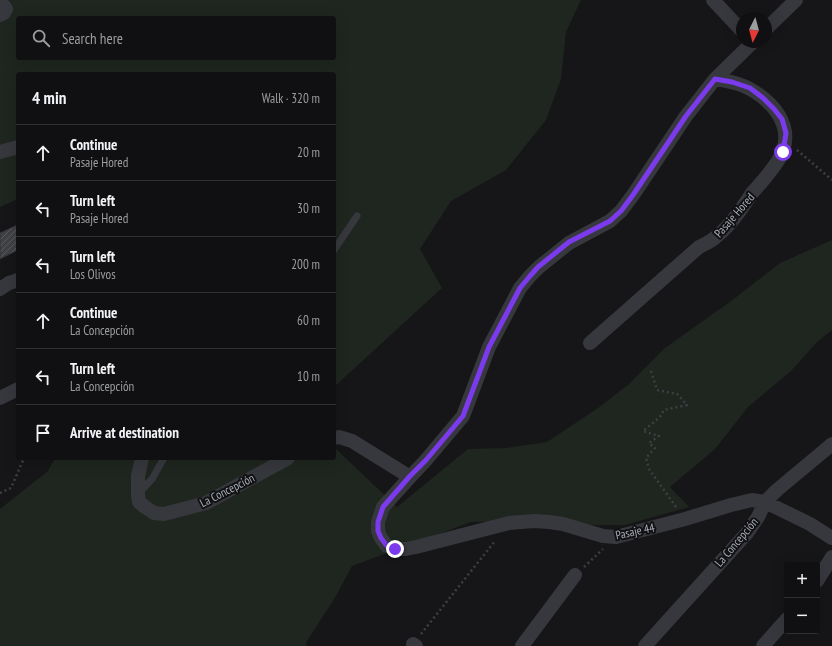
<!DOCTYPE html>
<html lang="en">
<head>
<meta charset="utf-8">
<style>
  body { margin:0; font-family:"PT Sans Narrow",sans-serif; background:#19191b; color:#f1f3f6 }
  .controls { position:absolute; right:12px; bottom:12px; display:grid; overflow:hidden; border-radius:4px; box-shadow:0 4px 16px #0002 }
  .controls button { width:36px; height:36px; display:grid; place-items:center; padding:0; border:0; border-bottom:1px solid #303032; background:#101012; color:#f1f3f6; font:20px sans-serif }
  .compass { position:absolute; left:736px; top:12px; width:36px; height:36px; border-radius:50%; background:#101012; box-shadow:0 4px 16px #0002; rotate:186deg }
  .stop { position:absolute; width:12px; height:12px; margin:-9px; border:3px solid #7c3aed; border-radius:50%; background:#fff }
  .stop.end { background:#7c3aed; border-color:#fff; box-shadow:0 1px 4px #0008 }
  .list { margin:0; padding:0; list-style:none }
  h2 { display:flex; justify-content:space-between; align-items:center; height:52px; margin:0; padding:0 16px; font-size:17px }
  h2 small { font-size:13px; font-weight:400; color:#9c9d9f }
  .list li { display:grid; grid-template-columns:26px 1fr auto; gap:12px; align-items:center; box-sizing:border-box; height:56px; padding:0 16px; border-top:1px solid #303032 }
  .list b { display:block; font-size:15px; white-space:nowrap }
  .list p { margin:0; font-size:13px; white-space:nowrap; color:#9c9d9f }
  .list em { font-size:13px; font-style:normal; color:#9c9d9f }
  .icon { flex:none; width:22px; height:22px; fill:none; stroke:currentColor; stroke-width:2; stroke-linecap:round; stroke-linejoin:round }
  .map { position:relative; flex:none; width:832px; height:646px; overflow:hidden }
  .search { position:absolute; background:#101012; box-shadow:0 4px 16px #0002; left:16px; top:16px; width:320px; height:44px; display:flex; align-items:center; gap:10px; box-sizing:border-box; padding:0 14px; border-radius:4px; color:#9c9d9f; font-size:15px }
  .panel { position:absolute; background:#101012; box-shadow:0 4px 16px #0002; left:16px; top:72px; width:320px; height:388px; border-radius:4px }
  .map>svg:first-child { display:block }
  .grass { fill:#1e261f; fill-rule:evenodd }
  .building { fill:url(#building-hatch); stroke:#303034 }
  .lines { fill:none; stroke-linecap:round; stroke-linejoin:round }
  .path { stroke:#3d3f44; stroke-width:2.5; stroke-dasharray:2 3; stroke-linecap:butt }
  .lane { stroke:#37383d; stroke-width:7 }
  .street { stroke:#37383d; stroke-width:14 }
  .route { stroke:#7c3aed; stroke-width:5 }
  .labels { text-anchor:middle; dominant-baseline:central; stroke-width:4; stroke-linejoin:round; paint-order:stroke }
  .street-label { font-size:12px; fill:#a8adb8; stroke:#111113 }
</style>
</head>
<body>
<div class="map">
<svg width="832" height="646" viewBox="0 0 832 646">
  <defs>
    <pattern id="building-hatch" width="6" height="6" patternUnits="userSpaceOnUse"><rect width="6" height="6" fill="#404145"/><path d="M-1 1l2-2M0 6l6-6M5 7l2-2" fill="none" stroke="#595a5e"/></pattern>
  </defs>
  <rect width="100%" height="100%" fill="#161618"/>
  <path class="grass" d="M 0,0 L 581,0 L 566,32 L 561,79 L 546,120 L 506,170 L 451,201 L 420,249 L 442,288 L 334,387 L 334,74 L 18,74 L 18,199 L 0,207 ZM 18,18 L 334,18 L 334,58 L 18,58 Z
    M 832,240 L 832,330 L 818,341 L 790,372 L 748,407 L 715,449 L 670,487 L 689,507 L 625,525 L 547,525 L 549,521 L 471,522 L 352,566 L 336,596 L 307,641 L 306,646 L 0,646 L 0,509 L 48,471 L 55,458 L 334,458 L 334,447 L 397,507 L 468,449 L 507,448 L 547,442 L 598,408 L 629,384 L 665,348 L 731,301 L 780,263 Z"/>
  <path class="building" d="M 17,225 L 18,227 L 18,250 L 0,259 L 0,233 Z"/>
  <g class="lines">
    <path class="path" d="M 797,150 L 832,180
      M 651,371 L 657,390 L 677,394 L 687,405 L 664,410 L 660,417 L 643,431 L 659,436 L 649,443 L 655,448 L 646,458 L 649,469 L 676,507
      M 0,493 L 11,488 L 24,458
      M 584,567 L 603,549
      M 421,634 L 495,541"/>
    <path class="lane" d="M 334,250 L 357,216
      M 139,493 L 152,479 L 164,458"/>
    <path class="street" d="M 713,0 L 742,31
      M 0,4 L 4,6 L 6,9 L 4,13 L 0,15
      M 766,29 L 796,0
      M 753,42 L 715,79 L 686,116 L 633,195 L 621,211 L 610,221 L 569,243 L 539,267 L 530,276 L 520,288 L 489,347 L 463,416 L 426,460 L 410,477 L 383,507 L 378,522 L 378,531 L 381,538 L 387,546 L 395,549 L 406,549 L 416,547 L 509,523 L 534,521 L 549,522 L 563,524 L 603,536 L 616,537 L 643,530 L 685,519 L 731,505 L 752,500 L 765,502 L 810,524 L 832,538
      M 0,152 L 18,147
      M 0,289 L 9,283 L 18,280
      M 590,343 L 699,247 C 705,244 712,241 717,236 C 731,225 742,208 752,193 C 761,183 779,163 783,151 C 792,124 773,102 750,89 C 740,83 727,81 715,79
      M 0,398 L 18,389
      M 334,438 L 339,437 L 352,441 L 410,477
      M 142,458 L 138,476 L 138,495 L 139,502 L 145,507 L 154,513 L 164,514 L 206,503 L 288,458
      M 817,581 L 832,557
      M 413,644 L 416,646
      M 522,646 L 575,575
      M 645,646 L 747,533 L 758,517 L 765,502 L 777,490 L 832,444
      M 763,646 L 787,619"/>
  </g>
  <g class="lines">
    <path class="route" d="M 395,549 L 387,546 L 381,538 L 378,531 L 378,522 L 383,507 L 410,476 L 426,460 L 463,416 L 489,347 L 520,288 L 530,276 L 538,267 L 569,242 L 610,221 L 621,211 L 633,195 L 686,116 L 715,79 L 732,82 L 750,88 L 763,98 L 774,109 L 782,119 L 786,133 L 783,152"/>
  </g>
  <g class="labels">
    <g class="street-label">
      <text transform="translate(734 215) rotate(-49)">Pasaje Hored</text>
      <text transform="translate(227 490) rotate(-27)">La Concepción</text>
      <text transform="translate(635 531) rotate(-12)">Pasaje 44</text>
      <text transform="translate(736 542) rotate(-50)">La Concepción</text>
    </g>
  </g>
</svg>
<div class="controls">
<button>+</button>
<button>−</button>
</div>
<svg class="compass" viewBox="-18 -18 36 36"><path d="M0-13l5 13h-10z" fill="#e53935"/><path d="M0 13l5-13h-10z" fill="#9c9d9f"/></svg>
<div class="stop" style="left:783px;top:152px"></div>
<div class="stop end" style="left:395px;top:549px"></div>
<div class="search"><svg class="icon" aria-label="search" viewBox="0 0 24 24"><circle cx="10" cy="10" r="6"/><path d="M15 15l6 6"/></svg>Search here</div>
<section class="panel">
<h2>4 min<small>Walk · 320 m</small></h2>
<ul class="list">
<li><svg class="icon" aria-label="ahead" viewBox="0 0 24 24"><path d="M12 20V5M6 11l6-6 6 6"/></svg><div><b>Continue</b><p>Pasaje Hored</p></div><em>20 m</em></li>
<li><svg class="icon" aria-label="left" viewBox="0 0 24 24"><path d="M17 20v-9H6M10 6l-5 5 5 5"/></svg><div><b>Turn left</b><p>Pasaje Hored</p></div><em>30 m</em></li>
<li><svg class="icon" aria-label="left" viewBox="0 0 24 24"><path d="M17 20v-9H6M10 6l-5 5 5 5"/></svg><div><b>Turn left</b><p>Los Olivos</p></div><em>200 m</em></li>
<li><svg class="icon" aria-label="ahead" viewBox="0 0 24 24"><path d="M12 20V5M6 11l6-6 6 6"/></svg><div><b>Continue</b><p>La Concepción</p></div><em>60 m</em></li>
<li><svg class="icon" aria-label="left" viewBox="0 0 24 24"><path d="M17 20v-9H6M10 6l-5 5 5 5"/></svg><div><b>Turn left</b><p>La Concepción</p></div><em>10 m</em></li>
<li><svg class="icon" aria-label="arrive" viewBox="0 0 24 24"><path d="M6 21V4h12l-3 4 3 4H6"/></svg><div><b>Arrive at destination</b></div></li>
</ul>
</section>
</div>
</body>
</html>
